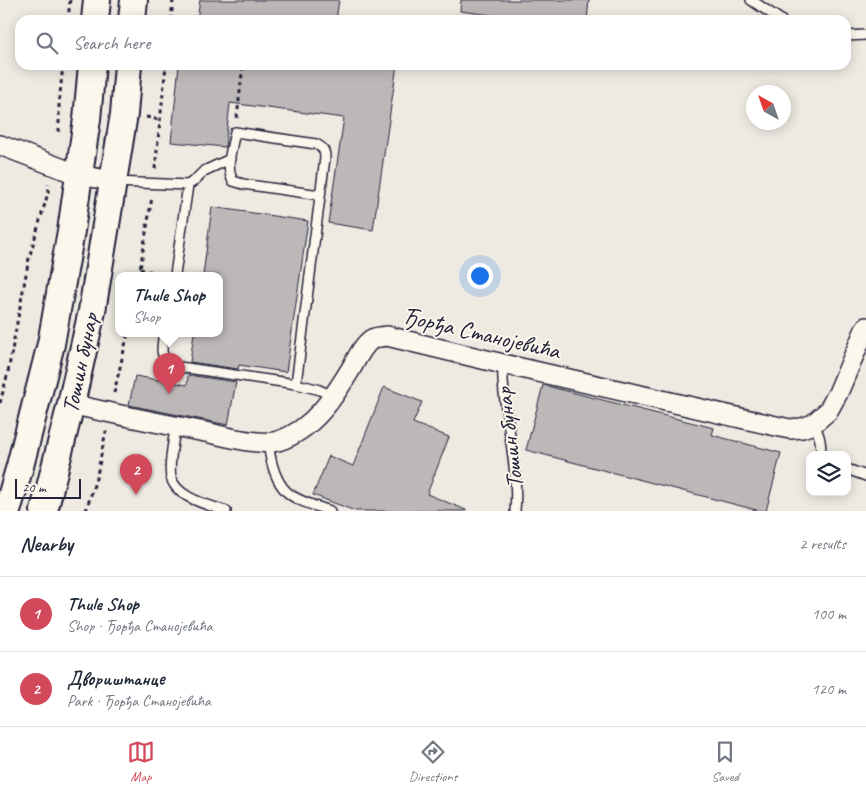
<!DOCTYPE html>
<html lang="en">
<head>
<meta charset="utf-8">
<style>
  body { margin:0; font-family:Caveat,sans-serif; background:#f6f6f7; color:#1f2937 }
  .controls { position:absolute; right:15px; bottom:15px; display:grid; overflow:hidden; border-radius:10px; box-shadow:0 2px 12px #0003 }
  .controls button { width:45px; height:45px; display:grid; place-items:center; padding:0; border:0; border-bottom:1px solid #e0e1e3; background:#fff; color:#1f2937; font:25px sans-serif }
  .compass { position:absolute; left:746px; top:85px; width:45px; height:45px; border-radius:50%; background:#fff; box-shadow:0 2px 12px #0003; rotate:320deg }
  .scale { position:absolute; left:15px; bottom:12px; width:66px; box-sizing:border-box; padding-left:5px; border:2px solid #22223b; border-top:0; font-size:14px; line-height:18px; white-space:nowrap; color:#22223b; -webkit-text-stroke:4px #fbf7ec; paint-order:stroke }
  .you { position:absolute; left:479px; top:275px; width:18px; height:18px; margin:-12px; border:4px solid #fff; border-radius:50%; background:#1a73e8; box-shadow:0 0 0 8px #1a73e833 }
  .badge { display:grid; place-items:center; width:32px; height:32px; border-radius:50%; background:#d1495b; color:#fff; font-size:16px; font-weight:700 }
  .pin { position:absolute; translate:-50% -41px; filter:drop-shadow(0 1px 2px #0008) }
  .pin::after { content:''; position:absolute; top:26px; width:18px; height:15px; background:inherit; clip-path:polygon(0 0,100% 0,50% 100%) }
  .popup { position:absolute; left:115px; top:272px; width:108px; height:65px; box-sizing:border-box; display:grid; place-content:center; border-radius:10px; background:#fff; filter:drop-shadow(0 1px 4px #0005); font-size:16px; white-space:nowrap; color:#747a83 }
  .popup b { font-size:19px; color:#1f2937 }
  .popup::after { content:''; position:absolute; left:50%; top:100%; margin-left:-10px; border:10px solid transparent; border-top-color:#fff }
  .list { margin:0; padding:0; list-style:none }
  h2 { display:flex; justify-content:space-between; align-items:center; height:65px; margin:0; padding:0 20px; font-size:21px }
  h2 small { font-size:16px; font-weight:400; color:#747a83 }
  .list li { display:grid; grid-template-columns:32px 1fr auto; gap:15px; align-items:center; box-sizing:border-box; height:75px; padding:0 20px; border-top:1px solid #e0e1e3 }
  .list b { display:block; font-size:19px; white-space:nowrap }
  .list p { margin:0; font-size:16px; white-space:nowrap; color:#747a83 }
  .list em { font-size:16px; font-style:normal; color:#747a83 }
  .icon { flex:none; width:28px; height:28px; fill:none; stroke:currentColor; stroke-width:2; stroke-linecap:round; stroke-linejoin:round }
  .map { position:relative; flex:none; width:866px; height:511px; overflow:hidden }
  .search { position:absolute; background:#fff; box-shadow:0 2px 12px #0003; left:15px; right:15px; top:15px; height:55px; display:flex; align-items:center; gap:12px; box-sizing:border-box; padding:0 18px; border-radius:15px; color:#747a83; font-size:19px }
  .sheet { height:215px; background:#fff }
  nav { display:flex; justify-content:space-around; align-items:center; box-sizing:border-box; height:70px; border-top:1px solid #e0e1e3; background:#fff; font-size:14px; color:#747a83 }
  nav a { display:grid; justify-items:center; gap:2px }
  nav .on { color:#d1495b }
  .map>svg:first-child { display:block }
  .building { fill:#bcb8b8; stroke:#22223b }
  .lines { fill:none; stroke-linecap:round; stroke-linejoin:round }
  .service-casing { stroke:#22223b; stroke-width:12 }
  .minor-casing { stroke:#22223b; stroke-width:22 }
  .secondary-casing { stroke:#22223b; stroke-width:30 }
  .path { stroke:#22223b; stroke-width:3; stroke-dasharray:4 4; stroke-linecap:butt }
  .service { stroke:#fbf7ec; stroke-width:9 }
  .minor { stroke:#fbf7ec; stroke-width:19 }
  .secondary { stroke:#fbf7ec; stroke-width:26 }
  .labels { text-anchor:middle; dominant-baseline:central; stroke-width:4; stroke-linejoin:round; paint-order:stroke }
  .street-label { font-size:24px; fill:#22223b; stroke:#fbf7ec }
</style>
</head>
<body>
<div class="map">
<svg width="866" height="511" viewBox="0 0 866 511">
  <rect width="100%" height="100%" fill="#eeeae2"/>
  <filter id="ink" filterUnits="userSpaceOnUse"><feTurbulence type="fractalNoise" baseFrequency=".02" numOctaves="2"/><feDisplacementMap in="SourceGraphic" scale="10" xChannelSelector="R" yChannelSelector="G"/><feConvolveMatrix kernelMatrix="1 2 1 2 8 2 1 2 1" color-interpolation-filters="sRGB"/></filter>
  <g filter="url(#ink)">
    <path class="building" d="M 200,0 L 339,0 L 336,20 L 197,20 Z
      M 461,0 L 589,0 L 587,20 L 530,20 L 460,11 Z
      M 179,65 L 397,65 L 373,230 L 328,223 L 344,118 L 230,103 L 225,147 L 171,142 Z
      M 212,207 L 308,221 L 286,372 L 239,365 L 238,369 L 190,362 L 194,333 L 219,333 L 219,275 L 203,275 Z
      M 188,375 L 236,382 L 228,425 L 129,405 L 135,376 L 187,385 Z
      M 543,385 L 714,428 L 712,435 L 781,453 L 766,511 L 760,511 L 526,450 Z
      M 384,387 L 422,402 L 413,423 L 449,437 L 427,494 L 466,510 L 466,511 L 355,511 L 313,495 L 329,456 L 353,466 Z"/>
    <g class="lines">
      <defs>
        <path id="service" d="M 751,0 L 781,20
          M 846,36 L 866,35
          M 115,182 L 188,185
          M 175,275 L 188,185 L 195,180 L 204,171 L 230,159
          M 164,333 C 162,347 158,357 173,366 L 296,384 L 317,389 L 333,396
          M 503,364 C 502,381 504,397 507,414 C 511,446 518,479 515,511
          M 296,384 L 325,158 C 325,150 323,148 316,144 L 235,132 C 232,147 225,167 233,181 L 243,184 L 320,195
          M 813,424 C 820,434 821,443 821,455
          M 175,427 C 174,440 168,465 171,477 C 176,498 209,505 226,511
          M 268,442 C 270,459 274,480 287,492 C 298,502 317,506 330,511
          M 847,469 L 866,476"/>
        <path id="minor" d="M 0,145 L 79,175 L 113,181
          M 71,404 C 117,415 164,424 210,433 C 227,437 261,446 278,441 C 313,430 334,397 352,367 C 357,358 363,345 372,339 C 376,337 382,337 387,336 L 503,364 L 776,426 L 790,429 L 802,428 L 813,424 L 828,411 L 838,393 L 866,327"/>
        <path id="secondary" d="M 95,20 L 97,0
          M 132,20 L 134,0
          M 7,511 L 20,466 L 51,344 L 71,231 L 87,119 L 92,65
          M 44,511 L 71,404 L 92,311 L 124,114 L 128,65"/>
      </defs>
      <use href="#service" class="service-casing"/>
      <use href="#minor" class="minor-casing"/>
      <use href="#secondary" class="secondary-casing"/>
      <path class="path" d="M 68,20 L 70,0
        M 171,20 L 173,0
        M 146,117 L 160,120
        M 237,118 L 243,65
        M 59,132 L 59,104 L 63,65
        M 155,169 L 166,65
        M 140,269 L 161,274
        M 139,275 L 152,197
        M 114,393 L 128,333
        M 0,403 L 8,372 L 29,258 L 48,193 L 49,184
        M 86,511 L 97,475 L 106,431"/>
      <use href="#service" class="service"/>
      <use href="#minor" class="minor"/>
      <use href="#secondary" class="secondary"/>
    </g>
  </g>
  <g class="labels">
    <g class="street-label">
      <text transform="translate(481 333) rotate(13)">Ђорђа Станојевића</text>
      <text transform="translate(80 363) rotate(-78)">Тошин бунар</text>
      <text transform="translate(509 438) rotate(-97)">Тошин бунар</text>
    </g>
  </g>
</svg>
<div class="controls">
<button><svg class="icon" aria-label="layers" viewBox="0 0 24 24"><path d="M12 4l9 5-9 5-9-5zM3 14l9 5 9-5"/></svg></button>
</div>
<svg class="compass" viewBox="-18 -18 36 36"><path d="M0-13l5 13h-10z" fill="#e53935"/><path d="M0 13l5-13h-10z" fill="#747a83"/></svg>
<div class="scale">20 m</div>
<div class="you"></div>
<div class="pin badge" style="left:169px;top:394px">1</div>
<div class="popup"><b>Thule Shop</b>Shop</div>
<div class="pin badge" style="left:136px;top:495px">2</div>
<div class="search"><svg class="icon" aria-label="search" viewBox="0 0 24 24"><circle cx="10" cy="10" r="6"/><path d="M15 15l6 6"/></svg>Search here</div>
</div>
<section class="sheet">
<h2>Nearby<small>2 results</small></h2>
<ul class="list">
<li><span class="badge">1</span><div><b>Thule Shop</b><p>Shop · Ђорђа Станојевића</p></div><em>100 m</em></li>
<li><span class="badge">2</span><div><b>Двориштанце</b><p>Park · Ђорђа Станојевића</p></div><em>120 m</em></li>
</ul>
</section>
<nav>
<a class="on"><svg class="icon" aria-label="map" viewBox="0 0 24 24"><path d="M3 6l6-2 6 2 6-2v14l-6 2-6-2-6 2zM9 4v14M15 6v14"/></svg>Map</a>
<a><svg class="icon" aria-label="directions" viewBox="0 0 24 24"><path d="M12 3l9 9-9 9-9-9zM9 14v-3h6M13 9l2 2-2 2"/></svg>Directions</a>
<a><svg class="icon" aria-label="saved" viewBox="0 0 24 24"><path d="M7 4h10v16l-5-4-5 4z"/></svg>Saved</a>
</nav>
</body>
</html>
